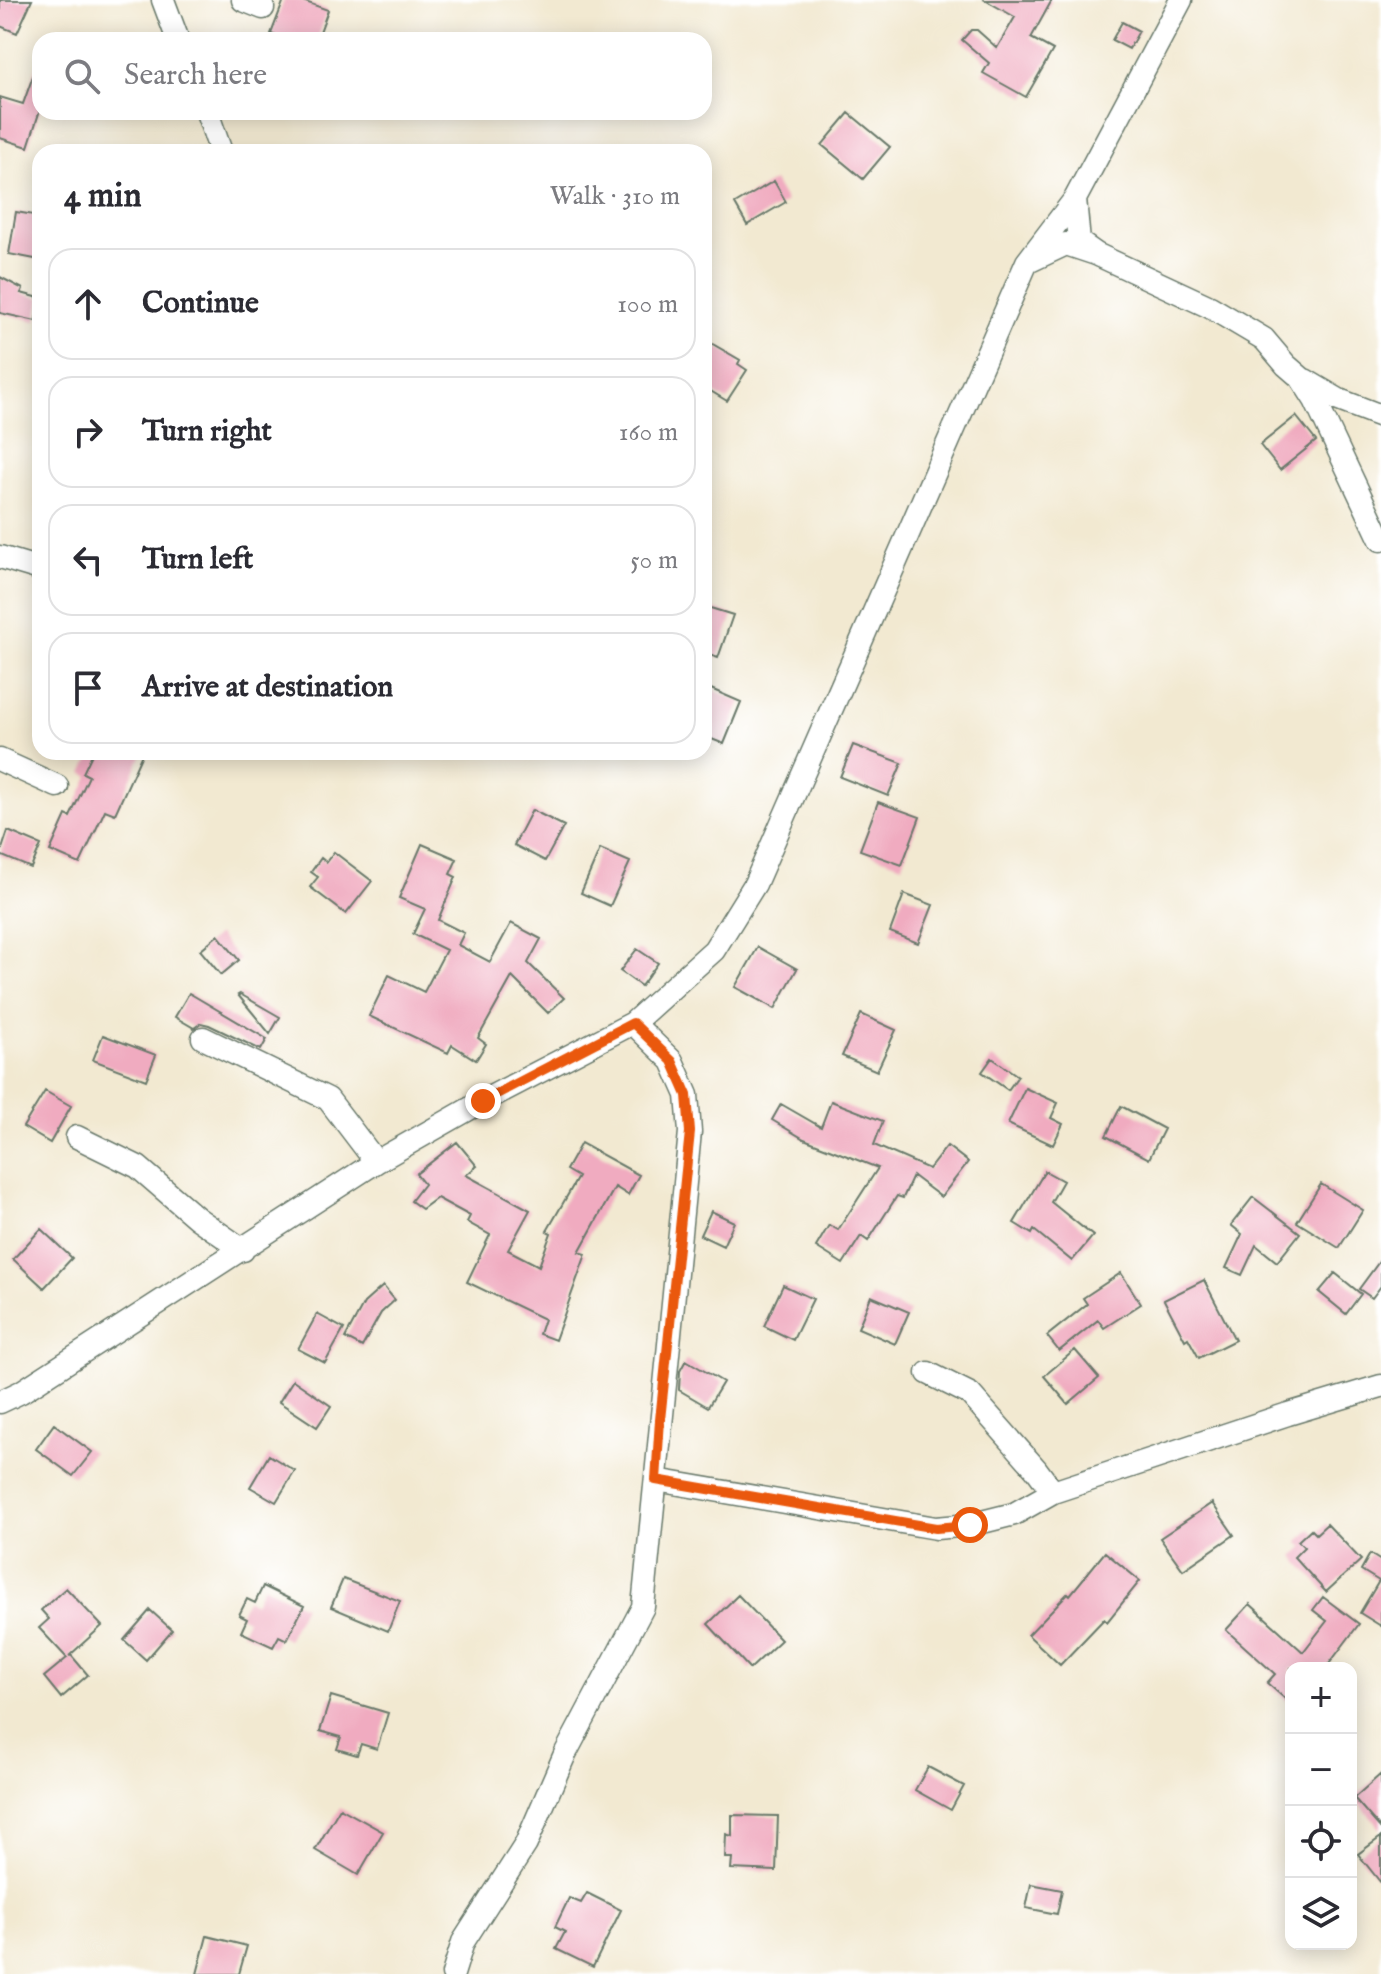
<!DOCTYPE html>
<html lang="en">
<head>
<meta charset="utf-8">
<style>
  body { margin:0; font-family:"IM FELL English",serif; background:#f7f7f7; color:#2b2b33 }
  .controls { position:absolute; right:24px; bottom:24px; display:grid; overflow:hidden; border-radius:16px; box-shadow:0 4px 20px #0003 }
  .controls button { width:72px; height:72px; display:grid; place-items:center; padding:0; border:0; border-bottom:2px solid #e1e1e2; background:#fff; color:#2b2b33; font:40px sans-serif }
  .stop { position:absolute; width:24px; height:24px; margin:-18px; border:6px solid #ea580c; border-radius:50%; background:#fff }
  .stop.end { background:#ea580c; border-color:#fff; box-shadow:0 2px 8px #0008 }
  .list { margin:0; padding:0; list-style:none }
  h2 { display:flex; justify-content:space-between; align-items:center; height:104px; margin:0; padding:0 32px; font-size:34px }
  h2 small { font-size:26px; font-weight:400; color:#7c7c81 }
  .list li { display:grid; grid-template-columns:52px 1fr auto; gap:24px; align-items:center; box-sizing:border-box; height:112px; margin:0 16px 16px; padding:0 16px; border:2px solid #e1e1e2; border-radius:24px }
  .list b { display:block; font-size:30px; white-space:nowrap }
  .list em { font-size:26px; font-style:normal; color:#7c7c81 }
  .icon { flex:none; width:44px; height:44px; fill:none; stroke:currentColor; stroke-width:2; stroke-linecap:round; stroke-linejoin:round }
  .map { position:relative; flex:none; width:1381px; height:1974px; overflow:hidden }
  .search { position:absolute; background:#fff; box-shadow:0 4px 20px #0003; left:32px; top:32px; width:680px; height:88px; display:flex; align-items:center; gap:20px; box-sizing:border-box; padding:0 28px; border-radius:24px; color:#7c7c81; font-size:30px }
  .panel { position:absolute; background:#fff; box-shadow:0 4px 20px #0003; left:32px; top:144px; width:680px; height:616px; border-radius:24px }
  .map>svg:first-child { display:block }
  .building { fill:#f0abc0 }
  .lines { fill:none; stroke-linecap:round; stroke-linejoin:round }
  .minor-casing { stroke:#69796b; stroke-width:25 }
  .minor { stroke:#fff; stroke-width:22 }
  .route { stroke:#ea580c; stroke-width:10 }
</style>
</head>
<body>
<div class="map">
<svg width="1381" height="1974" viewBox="0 0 1381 1974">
  <rect width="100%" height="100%" fill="#fff"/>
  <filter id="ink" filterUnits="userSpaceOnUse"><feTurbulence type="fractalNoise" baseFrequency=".0125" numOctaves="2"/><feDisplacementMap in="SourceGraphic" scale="16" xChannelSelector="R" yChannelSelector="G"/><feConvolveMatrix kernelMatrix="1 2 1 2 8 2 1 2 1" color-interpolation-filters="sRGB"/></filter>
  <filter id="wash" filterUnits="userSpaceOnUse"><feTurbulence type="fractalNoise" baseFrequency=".006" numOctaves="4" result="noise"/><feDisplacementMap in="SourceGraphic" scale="32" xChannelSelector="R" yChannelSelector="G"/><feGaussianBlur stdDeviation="1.8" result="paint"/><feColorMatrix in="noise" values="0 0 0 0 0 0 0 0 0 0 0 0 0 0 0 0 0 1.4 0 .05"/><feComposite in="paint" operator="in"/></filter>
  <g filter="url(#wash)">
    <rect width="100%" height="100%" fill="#f2e9d1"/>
    <g id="blocks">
      <path class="building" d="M 0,0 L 32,0 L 17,33 L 0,26 Z
        M 284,0 L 300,0 L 328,10 L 317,40 L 286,40 L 271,34 Z
        M 985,0 L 1052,0 L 1031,38 L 1053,50 L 1026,97 L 983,73 L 989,63 L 962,40 L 971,30 L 977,30 L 997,48 L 1015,17 Z
        M 1122,22 L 1139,31 L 1129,49 L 1112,40 Z
        M 38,62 L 40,62 L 40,110 L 28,147 L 0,138 L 0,97 L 23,104 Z
        M 849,113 L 890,147 L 863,179 L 822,145 Z
        M 774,181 L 786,202 L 747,225 L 735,204 Z
        M 16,212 L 40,216 L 40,260 L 9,254 Z
        M 0,277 L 23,289 L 21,293 L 40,298 L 36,321 L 0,313 Z
        M 704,339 L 740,360 L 738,364 L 747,370 L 727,401 L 704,387 Z
        M 1296,416 L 1316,441 L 1280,470 L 1260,445 Z
        M 704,606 L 733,615 L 718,658 L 704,653 Z
        M 704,686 L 741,702 L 724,744 L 704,736 Z
        M 853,745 L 902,763 L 888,796 L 840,777 Z
        M 93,752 L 143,752 L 115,814 L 105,810 L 80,864 L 50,851 L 66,815 L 70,817 L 89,776 L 83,773 Z
        M 878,802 L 920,817 L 902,865 L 860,850 Z
        M 532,810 L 564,826 L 545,861 L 514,845 Z
        M 8,831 L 41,845 L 31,868 L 0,855 Z
        M 422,844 L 457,859 L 450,874 L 456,877 L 438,920 L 464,933 L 458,945 L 490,962 L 511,923 L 541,939 L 528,963 L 564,998 L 548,1013 L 512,977 L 478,1038 L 486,1044 L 476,1060 L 452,1045 L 448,1053 L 369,1016 L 389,975 L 424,992 L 446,950 L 413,934 L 425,909 L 399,898 Z
        M 600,849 L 630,862 L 610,906 L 581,893 Z
        M 334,852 L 372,881 L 346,914 L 310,887 L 318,877 L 311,872 L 321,858 L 326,862 Z
        M 904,894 L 933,905 L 918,943 L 890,932 Z
        M 218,935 L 239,960 L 221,975 L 200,950 Z
        M 758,947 L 797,969 L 775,1009 L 735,987 Z
        M 637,949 L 658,963 L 641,986 L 620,971 Z
        M 189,993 L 267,1039 L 261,1050 L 209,1025 L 201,1023 L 194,1028 L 175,1017 Z
        M 240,994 L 280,1017 L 270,1034 L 238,995 Z
        M 861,1014 L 896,1030 L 877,1071 L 842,1056 Z
        M 103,1035 L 156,1055 L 146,1080 L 93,1060 Z
        M 992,1058 L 1018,1076 L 1008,1090 L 982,1072 Z
        M 1025,1088 L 1058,1103 L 1051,1118 L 1063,1124 L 1053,1145 L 1008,1124 Z
        M 45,1091 L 71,1106 L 50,1143 L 23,1127 Z
        M 831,1101 L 883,1121 L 874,1145 L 929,1169 L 947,1146 L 968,1162 L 941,1197 L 913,1176 L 903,1198 L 897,1196 L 868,1241 L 861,1236 L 843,1264 L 816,1247 L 829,1225 L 838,1230 L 878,1168 L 804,1139 L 772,1120 L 781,1104 L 821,1127 Z
        M 1121,1106 L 1164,1129 L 1149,1159 L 1106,1136 Z
        M 457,1142 L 477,1166 L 466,1175 L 530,1210 L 508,1250 L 539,1266 L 551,1233 L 547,1231 L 578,1177 L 566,1170 L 581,1143 L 639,1175 L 628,1195 L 615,1187 L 579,1252 L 586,1254 L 555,1340 L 539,1334 L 544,1319 L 467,1282 L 490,1235 L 467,1222 L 470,1216 L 437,1198 L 422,1209 L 411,1201 L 424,1184 L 416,1174 Z
        M 1045,1171 L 1063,1181 L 1051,1202 L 1093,1236 L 1072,1261 L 1034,1230 L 1032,1234 L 1014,1223 Z
        M 1321,1184 L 1363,1210 L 1339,1248 L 1297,1222 Z
        M 1253,1197 L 1300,1233 L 1277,1262 L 1256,1245 L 1242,1275 L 1226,1268 L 1242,1234 L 1231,1225 Z
        M 711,1211 L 734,1222 L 723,1246 L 700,1235 Z
        M 41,1229 L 72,1258 L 44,1288 L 13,1259 Z
        M 1381,1259 L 1381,1286 L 1372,1298 L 1359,1289 Z
        M 1121,1273 L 1141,1304 L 1104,1328 L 1098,1320 L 1059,1351 L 1047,1336 L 1087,1304 L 1083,1298 Z
        M 1335,1273 L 1361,1294 L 1346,1314 L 1319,1292 Z
        M 1204,1280 L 1235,1340 L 1199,1358 L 1188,1338 L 1185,1340 L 1164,1300 Z
        M 783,1285 L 813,1299 L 793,1340 L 764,1326 Z
        M 383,1286 L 395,1300 L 381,1313 L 362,1347 L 345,1338 L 364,1303 Z
        M 871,1296 L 909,1312 L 895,1344 L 858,1328 Z
        M 317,1314 L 344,1329 L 325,1363 L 298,1349 Z
        M 1075,1350 L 1099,1378 L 1068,1404 L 1044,1376 Z
        M 686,1360 L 723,1382 L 708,1407 L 679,1390 L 680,1371 Z
        M 293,1380 L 331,1406 L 317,1427 L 279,1402 Z
        M 54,1424 L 92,1452 L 73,1476 L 36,1449 Z
        M 269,1455 L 295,1471 L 276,1502 L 250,1487 Z
        M 1212,1503 L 1234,1535 L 1183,1570 L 1160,1538 Z
        M 1327,1524 L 1361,1560 L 1326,1592 L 1294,1557 L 1304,1547 L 1298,1541 L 1311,1529 L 1316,1534 Z
        M 1105,1552 L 1140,1581 L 1107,1622 L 1104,1619 L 1060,1665 L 1028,1635 L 1068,1593 L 1070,1595 Z
        M 1370,1554 L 1381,1561 L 1381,1626 L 1360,1613 L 1379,1581 L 1361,1570 Z
        M 343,1579 L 400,1601 L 388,1631 L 331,1607 Z
        M 263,1586 L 304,1606 L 287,1640 L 279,1636 L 273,1647 L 241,1632 L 247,1619 L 239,1615 L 247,1599 L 255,1603 Z
        M 66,1588 L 102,1626 L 69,1656 L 71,1655 L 88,1675 L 61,1698 L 44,1677 L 67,1658 L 39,1628 L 49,1619 L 41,1610 Z
        M 738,1595 L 781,1640 L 750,1669 L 708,1624 Z
        M 1323,1597 L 1359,1624 L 1326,1668 L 1291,1668 L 1291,1704 L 1267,1683 L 1275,1674 L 1226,1630 L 1250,1604 L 1303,1652 L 1327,1621 L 1313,1610 Z
        M 150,1610 L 172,1630 L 146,1660 L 124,1640 Z
        M 331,1696 L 388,1713 L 377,1749 L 361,1744 L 357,1755 L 337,1749 L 341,1737 L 320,1731 Z
        M 928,1767 L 964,1786 L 951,1810 L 915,1790 Z
        M 1381,1774 L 1381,1829 L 1354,1798 Z
        M 340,1808 L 383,1832 L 358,1875 L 315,1850 Z
        M 732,1815 L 778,1816 L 776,1871 L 731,1869 L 732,1858 L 725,1858 L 726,1834 L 732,1836 Z
        M 1381,1837 L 1381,1883 L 1358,1854 Z
        M 1031,1884 L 1062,1890 L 1057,1914 L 1026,1908 Z
        M 587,1893 L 621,1910 L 593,1967 L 556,1949 L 565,1932 L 555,1927 L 569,1898 L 581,1903 Z
        M 207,1936 L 247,1946 L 239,1974 L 197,1974 Z"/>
    </g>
  </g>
  <g filter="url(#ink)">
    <use href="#blocks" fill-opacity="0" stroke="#69796b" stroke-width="2"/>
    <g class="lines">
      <defs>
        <path id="minor" d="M 163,0 L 178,40
          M 243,0 L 263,8
          M 207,112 L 221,152
          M 1075,199 L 1079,242 L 1096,254
          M 1030,261 L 1066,244 L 1096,254 L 1210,307 L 1264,339 L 1286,365 L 1301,378 L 1315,400 L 1381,540
          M 1305,380 L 1339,400 L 1381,416
          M 0,557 L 40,569
          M 0,760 L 57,786
          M 203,1038 L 328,1099 L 376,1162
          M 77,1137 L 138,1167 L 197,1218 L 243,1250
          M 0,1402 L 21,1392 L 376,1162 L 483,1101 L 633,1023 L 714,950 L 755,884 L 1027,262 L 1075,199 L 1181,0
          M 656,1480 L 936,1528 L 970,1525 L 1014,1514 L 1053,1492 L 1036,1469 L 970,1394 L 928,1373
          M 1053,1492 L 1288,1414 L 1381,1386
          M 453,1974 L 463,1942 L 526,1844 L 565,1754 L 643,1607 L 690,1132 L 687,1095 L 672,1061 L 633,1023"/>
      </defs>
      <use href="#minor" class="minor-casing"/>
      <use href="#minor" class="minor"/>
    </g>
  </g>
  <g class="lines" filter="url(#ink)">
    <path class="route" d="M 483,1101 L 633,1023 L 672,1061 L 687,1095 L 690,1132 L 660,1420 L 656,1480 L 936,1528 L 970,1525"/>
  </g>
</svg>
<div class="controls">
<button>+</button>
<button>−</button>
<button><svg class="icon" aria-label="locate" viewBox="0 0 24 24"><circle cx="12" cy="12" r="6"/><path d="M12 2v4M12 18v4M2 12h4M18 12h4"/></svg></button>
<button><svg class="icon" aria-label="layers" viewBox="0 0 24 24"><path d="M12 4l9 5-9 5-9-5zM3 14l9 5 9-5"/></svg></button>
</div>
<div class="stop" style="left:970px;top:1525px"></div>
<div class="stop end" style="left:483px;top:1101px"></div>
<div class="search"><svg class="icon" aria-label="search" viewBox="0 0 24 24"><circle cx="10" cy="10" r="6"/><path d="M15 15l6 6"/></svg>Search here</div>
<section class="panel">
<h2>4 min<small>Walk · 310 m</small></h2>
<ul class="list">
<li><svg class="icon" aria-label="ahead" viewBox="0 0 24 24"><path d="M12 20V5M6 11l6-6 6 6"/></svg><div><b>Continue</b></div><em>100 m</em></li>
<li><svg class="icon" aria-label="right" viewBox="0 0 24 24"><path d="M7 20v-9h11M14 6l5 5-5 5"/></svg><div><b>Turn right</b></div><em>160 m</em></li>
<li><svg class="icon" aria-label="left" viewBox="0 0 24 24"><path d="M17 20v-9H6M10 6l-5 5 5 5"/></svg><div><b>Turn left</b></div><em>50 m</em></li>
<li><svg class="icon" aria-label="arrive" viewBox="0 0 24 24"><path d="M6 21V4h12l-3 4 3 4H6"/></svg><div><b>Arrive at destination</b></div></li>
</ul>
</section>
</div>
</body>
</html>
